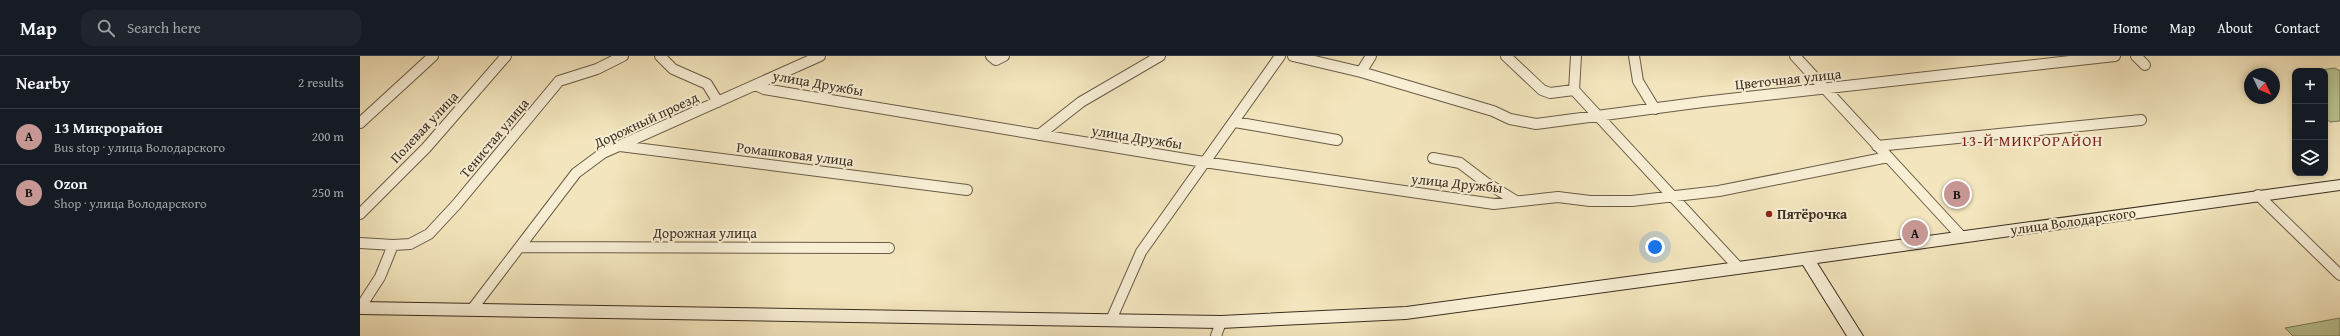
<!DOCTYPE html>
<html lang="en">
<head>
<meta charset="utf-8">
<style>
  body { margin:0; font-family:"Gentium Book Plus",serif; background:#20242c; color:#f1f3f6 }
  .controls { position:absolute; right:12px; top:12px; display:grid; overflow:hidden; border-radius:8px; box-shadow:0 2px 6px #0003 }
  .controls button { width:36px; height:36px; display:grid; place-items:center; padding:0; border:0; border-bottom:1px solid #363941; background:#171b24; color:#f1f3f6; font:20px sans-serif }
  .compass { position:absolute; left:1884px; top:12px; width:36px; height:36px; border-radius:50%; background:#171b24; box-shadow:0 2px 6px #0003; rotate:134deg }
  .you { position:absolute; left:1295px; top:191px; width:14px; height:14px; margin:-10px; border:3px solid #fff; border-radius:50%; background:#1a73e8; box-shadow:0 0 0 6px #1a73e833 }
  .badge { display:grid; place-items:center; width:26px; height:26px; border-radius:50%; background:#c59692; color:#111; font-size:13px; font-weight:700 }
  .pin { position:absolute; translate:-50% -50%; border:2px solid #fff; box-shadow:0 1px 4px #0006 }
  .list { margin:0; padding:0; list-style:none }
  h2 { display:flex; justify-content:space-between; align-items:center; height:52px; margin:0; padding:0 16px; font-size:17px }
  h2 small { font-size:13px; font-weight:400; color:#9ea1a6 }
  .list li { display:grid; grid-template-columns:26px 1fr auto; gap:12px; align-items:center; box-sizing:border-box; height:56px; padding:0 16px; border-top:1px solid #363941 }
  .list b { display:block; font-size:15px; white-space:nowrap }
  .list p { margin:0; font-size:13px; white-space:nowrap; color:#9ea1a6 }
  .list em { font-size:13px; font-style:normal; color:#9ea1a6 }
  .icon { flex:none; width:22px; height:22px; fill:none; stroke:currentColor; stroke-width:2; stroke-linecap:round; stroke-linejoin:round }
  .map { position:relative; flex:none; width:1980px; height:280px; overflow:hidden }
  header { display:flex; align-items:center; gap:24px; box-sizing:border-box; height:56px; padding:0 20px; background:#171b24; border-bottom:1px solid #363941 }
  header strong { font-size:19px }
  nav { display:flex; gap:22px; margin-inline-start:auto; font-size:14px }
  .search { width:280px; height:36px; background:#20242c; display:flex; align-items:center; gap:10px; box-sizing:border-box; padding:0 14px; border-radius:12px; color:#9ea1a6; font-size:15px }
  main { display:flex }
  aside { flex:1; background:#171b24 }
  .map>svg:first-child { display:block }
  .green { fill:#b9c592; stroke:#7a7a58 }
  .lines { fill:none; stroke-linecap:round; stroke-linejoin:round }
  .street-casing { stroke:#6a5c46; stroke-width:12 }
  .secondary-casing { stroke:#3c2e1f; stroke-width:2 }
  .street { stroke:#f7eed4; stroke-width:10 }
  .secondary { fill:#f7eed4; fill-rule:evenodd }
  .poi-dot { fill:#8f2418; stroke:#f7eed4; stroke-width:1.5 }
  .labels { text-anchor:middle; dominant-baseline:central; stroke-width:4; stroke-linejoin:round; paint-order:stroke }
  .street-label { font-size:14px; fill:#3c2e1f; stroke:#f7eed4 }
  .poi-label { font-size:14px; font-weight:bold; fill:#3c2e1f; stroke:#f7eed4; text-anchor:start }
  .neighbourhood-label { font-size:15px; letter-spacing:1px; fill:#7a1f14; stroke:#f7eed4 }
</style>
</head>
<body>
<header>
<strong>Map</strong>
<div class="search"><svg class="icon" aria-label="search" viewBox="0 0 24 24"><circle cx="10" cy="10" r="6"/><path d="M15 15l6 6"/></svg>Search here</div>
<nav><a>Home</a><a>Map</a><a>About</a><a>Contact</a></nav>
</header>
<main>
<aside>
<h2>Nearby<small>2 results</small></h2>
<ul class="list">
<li><span class="badge">A</span><div><b>13 Микрорайон</b><p>Bus stop · улица Володарского</p></div><em>200 m</em></li>
<li><span class="badge">B</span><div><b>Ozon</b><p>Shop · улица Володарского</p></div><em>250 m</em></li>
</ul>
</aside>
<div class="map">
<svg width="1980" height="280" viewBox="0 0 1980 280">
  <rect width="100%" height="100%" fill="#f3e5bd"/>
  <filter id="stains"><feTurbulence type="fractalNoise" baseFrequency=".005" numOctaves="4"/><feColorMatrix values="0 0 0 0 .2 0 0 0 0 .09 0 0 0 0 .02 0 0 0 .5 -.17"/></filter>
  <radialGradient id="worn" r=".72"><stop offset=".6" stop-color="#630" stop-opacity="0"/><stop offset="1" stop-color="#630" stop-opacity=".3"/></radialGradient>
  <path class="green" d="M 1975,12 L 1980,15 L 1980,65 L 1970,66 L 1965,62 L 1965,15 L 1953,15 Z
    M 1980,262 L 1980,280 L 1933,280 L 1925,272 Z"/>
  <g class="lines">
    <defs>
      <path id="street" d="M 300,0 L 313,13 L 347,28 L 358,46
        M 631,0 L 636,4 L 644,0
        M 933,0 L 1001,16 L 1133,55 L 1150,63 L 1176,68 L 1343,46 L 1755,0
        M 1146,0 L 1182,34 L 1190,37 L 1214,34
        M 1216,0 L 1214,34 L 1378,211
        M 1274,0 L 1278,25 L 1295,53
        M 1435,0 L 1601,180
        M 1776,0 L 1785,9
        M 1001,16 L 1011,0
        M 396,29 L 404,33 L 844,106 L 1134,148 L 1198,141 L 1230,145 L 1272,145 L 1359,135 L 1528,101
        M 875,66 L 977,84
        M 0,67 L 73,0
        M 679,79 L 721,46 L 800,0
        M 260,90 L 607,134
        M 1517,90 L 1781,64
        M 1073,102 L 1100,107 L 1125,126 L 1156,145
        M 1898,139 L 1980,219
        M 0,158 L 66,92 L 146,0
        M 0,187 L 33,189 L 20,221 L 0,252
        M 33,189 L 50,188 L 69,178 L 96,149 L 199,25 L 237,13 L 263,0
        M 160,191 L 529,192
        M 113,252 L 216,117 L 243,97 L 460,0
        M 751,264 L 781,196 L 920,0
        M 856,280 L 861,266"/>
      <path id="secondary" d="M 1980,124 L 1980,134 L 1457,207 L 1503,280 L 1487,280 L 1443,209 L 1046,263 L 861,272 L 0,258 L 0,246 L 861,260 L 1046,251 Z"/>
    </defs>
    <use href="#street" class="street-casing"/>
    <use href="#secondary" class="secondary-casing"/>
    <use href="#street" class="street"/>
    <use href="#secondary" class="secondary"/>
  </g>
  <circle class="poi-dot" cx="1409" cy="158" r="4"/>
  <g class="labels">
    <g class="street-label">
      <text transform="translate(1428 23) rotate(-6)">Цветочная улица</text>
      <text transform="translate(458 27) rotate(10)">улица Дружбы</text>
      <text transform="translate(286 64) rotate(-25)">Дорожный проезд</text>
      <text transform="translate(64 71) rotate(-47)">Полевая улица</text>
      <text transform="translate(777 81) rotate(9)">улица Дружбы</text>
      <text transform="translate(134 82) rotate(-50)">Тенистая улица</text>
      <text transform="translate(435 98) rotate(7)">Ромашковая улица</text>
      <text transform="translate(1097 127) rotate(6)">улица Дружбы</text>
      <text transform="translate(1713 165) rotate(-8)">улица Володарского</text>
      <text x="345" y="177">Дорожная улица</text>
    </g>
    <g class="poi-label">
      <text x="1417" y="158">Пятёрочка</text>
    </g>
    <g class="neighbourhood-label">
      <text x="1672" y="84">13-Й МИКРОРАЙОН</text>
    </g>
  </g>
  <rect width="100%" height="100%" filter="url(#stains)"/>
  <rect width="100%" height="100%" fill="url(#worn)"/>
</svg>
<div class="controls">
<button>+</button>
<button>−</button>
<button><svg class="icon" aria-label="layers" viewBox="0 0 24 24"><path d="M12 4l9 5-9 5-9-5zM3 14l9 5 9-5"/></svg></button>
</div>
<svg class="compass" viewBox="-18 -18 36 36"><path d="M0-13l5 13h-10z" fill="#e53935"/><path d="M0 13l5-13h-10z" fill="#9ea1a6"/></svg>
<div class="you"></div>
<div class="pin badge" style="left:1555px;top:177px">A</div>
<div class="pin badge" style="left:1597px;top:138px">B</div>
</div>
</main>
</body>
</html>
